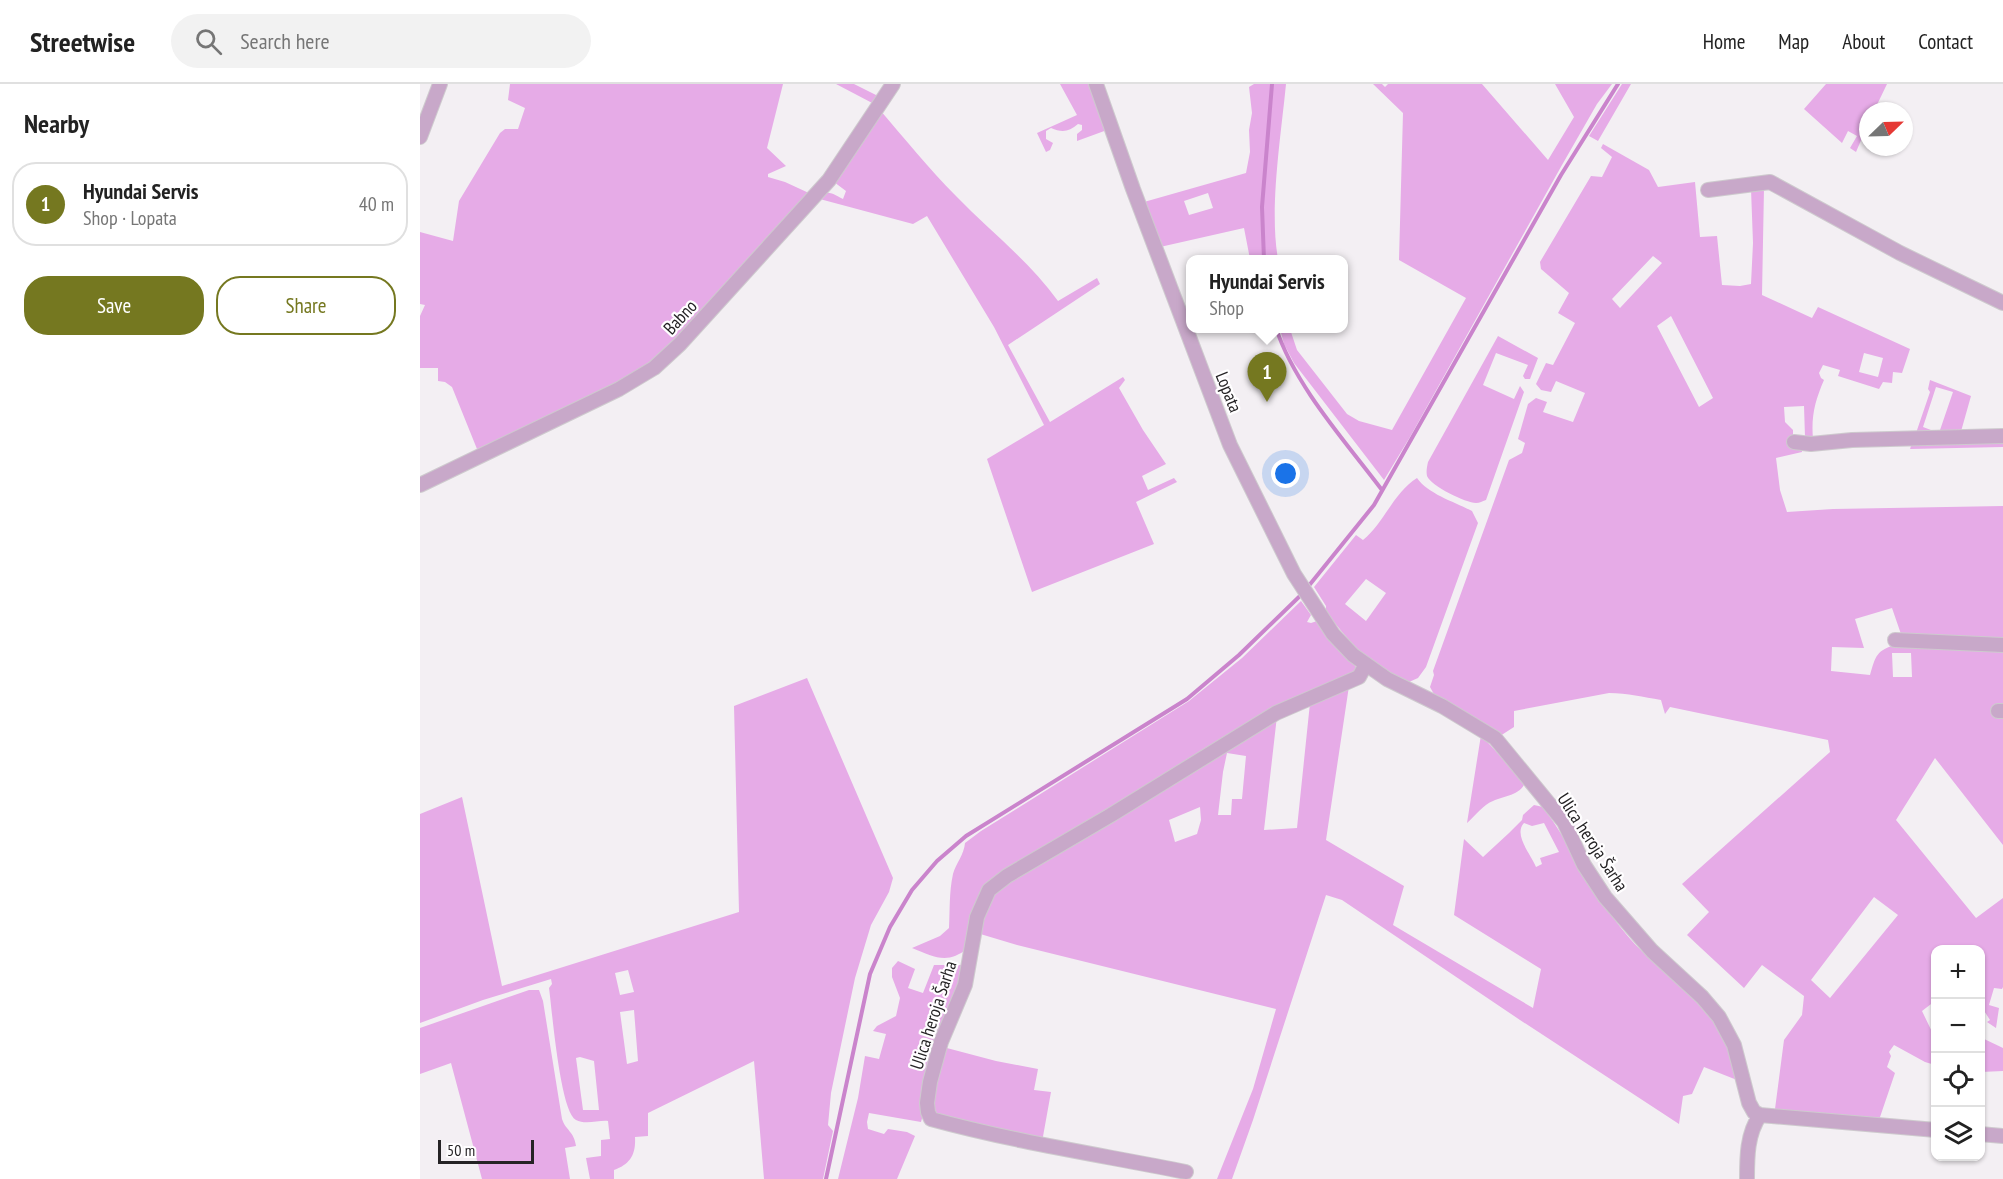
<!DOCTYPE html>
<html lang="en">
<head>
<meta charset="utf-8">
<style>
  body { margin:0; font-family:"PT Sans Narrow",sans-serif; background:#f2f2f2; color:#222 }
  .controls { position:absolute; right:18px; bottom:18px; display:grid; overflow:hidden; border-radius:12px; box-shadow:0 2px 4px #0004 }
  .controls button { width:54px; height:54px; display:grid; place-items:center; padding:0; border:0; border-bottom:2px solid #e0e0e0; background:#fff; color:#222; font:30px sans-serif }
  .compass { position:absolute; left:1439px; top:18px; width:54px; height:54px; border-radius:50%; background:#fff; box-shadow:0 2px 4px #0004; rotate:67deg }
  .scale { position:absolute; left:18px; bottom:15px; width:96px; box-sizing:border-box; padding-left:6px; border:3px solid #252325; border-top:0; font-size:16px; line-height:21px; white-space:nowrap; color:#252325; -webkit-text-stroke:4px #fffeff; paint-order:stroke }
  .you { position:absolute; left:866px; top:390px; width:21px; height:21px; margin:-15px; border:4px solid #fff; border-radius:50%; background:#1a73e8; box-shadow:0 0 0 9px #1a73e833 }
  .badge { display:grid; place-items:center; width:39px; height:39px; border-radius:50%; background:#757820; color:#fff; font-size:20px; font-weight:700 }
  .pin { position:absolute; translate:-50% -50px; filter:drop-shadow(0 2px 3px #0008) }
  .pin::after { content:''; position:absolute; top:32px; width:21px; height:18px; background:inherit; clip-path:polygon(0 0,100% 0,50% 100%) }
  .popup { position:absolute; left:766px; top:171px; width:162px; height:78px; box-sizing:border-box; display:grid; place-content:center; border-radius:12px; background:#fff; filter:drop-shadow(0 2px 4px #0005); font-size:20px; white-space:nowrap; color:#767676 }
  .popup b { font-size:22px; color:#222 }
  .popup::after { content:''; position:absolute; left:50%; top:100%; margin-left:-12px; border:12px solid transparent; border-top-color:#fff }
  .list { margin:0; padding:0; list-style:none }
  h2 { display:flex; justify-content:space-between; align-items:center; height:78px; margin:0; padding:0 24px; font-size:26px }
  h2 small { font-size:20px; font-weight:400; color:#767676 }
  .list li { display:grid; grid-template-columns:39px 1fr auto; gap:18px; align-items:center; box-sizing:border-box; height:84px; margin:0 12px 12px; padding:0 12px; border:2px solid #e0e0e0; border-radius:24px }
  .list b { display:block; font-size:22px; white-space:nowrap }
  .list p { margin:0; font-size:20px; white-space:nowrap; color:#767676 }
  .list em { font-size:20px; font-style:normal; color:#767676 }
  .actions { display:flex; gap:12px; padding:18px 24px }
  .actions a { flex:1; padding:14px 0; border:2px solid #757820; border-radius:24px; text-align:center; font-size:21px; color:#757820 }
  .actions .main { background:#757820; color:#fff }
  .icon { flex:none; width:33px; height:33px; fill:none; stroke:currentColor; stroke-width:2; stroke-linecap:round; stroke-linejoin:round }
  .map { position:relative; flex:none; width:1583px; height:1095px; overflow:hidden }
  header { display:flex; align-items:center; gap:36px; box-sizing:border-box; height:84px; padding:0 30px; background:#fff; border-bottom:2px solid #e0e0e0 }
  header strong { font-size:28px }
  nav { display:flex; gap:33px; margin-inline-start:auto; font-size:21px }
  .search { width:420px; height:54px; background:#f2f2f2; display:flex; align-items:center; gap:15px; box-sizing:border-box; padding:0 21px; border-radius:33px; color:#767676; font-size:22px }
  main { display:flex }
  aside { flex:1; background:#fff }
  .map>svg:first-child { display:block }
  .green { fill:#e6abe7; fill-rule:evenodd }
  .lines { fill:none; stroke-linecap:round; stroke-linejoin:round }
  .stream { stroke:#ca84cc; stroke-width:4 }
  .minor-casing { stroke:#cecace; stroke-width:16 }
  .minor { stroke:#c8a8c9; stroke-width:14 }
  .labels { text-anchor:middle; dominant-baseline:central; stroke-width:4.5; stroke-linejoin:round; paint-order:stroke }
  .street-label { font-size:18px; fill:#252325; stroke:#fffeff }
</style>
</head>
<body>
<header>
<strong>Streetwise</strong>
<div class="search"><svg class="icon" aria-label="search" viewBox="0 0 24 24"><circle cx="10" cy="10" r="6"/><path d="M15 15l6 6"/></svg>Search here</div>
<nav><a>Home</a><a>Map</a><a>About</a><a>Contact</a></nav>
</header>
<main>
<aside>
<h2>Nearby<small></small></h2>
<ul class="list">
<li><span class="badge">1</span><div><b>Hyundai Servis</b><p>Shop · Lopata</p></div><em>40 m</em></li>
</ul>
<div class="actions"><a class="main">Save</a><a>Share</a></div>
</aside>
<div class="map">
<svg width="1583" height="1095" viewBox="0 0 1583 1095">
  <rect width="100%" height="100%" fill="#f3eff3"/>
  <path class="green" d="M 90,0 L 363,0 L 347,64 L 366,82 L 348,90 L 348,93 L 365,98 L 391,110 L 234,281 L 134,330 L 57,365 L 32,303 L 25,298 L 18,297 L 18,284 L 0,284 L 0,232 L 5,221 L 0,220 L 0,148 L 33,157 L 39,117 L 80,49 L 85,45 L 98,45 L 105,24 L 88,16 Z
    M 416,0 L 434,0 L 460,13 L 456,21 Z
    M 640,0 L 671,0 L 687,46 L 657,57 L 657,50 L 662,46 L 662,41 L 658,40 C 649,48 642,49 631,44 L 626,47 L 626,55 L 633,59 L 630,66 L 626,68 L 617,49 L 657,31 Z
    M 834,0 L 866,0 C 861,52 849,125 858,175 L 830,175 L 824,144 L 740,163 L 724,118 L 826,89 L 830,68 L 829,46 L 832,29 L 829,3 ZM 788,109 L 793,124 L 769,131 L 764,117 Z
    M 953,0 L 962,0 L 965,3 L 968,0 L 1062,0 L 1128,76 L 1154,33 L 1135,0 L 1192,0 L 1177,20 L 1142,81 L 990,353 L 964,396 L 874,279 L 864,260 L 860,245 L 870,245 L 877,266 L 927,330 L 939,337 L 972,346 L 1046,214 L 979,176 L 983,29 Z
    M 1202,0 L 1211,0 L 1178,57 L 1169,52 Z
    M 1406,0 L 1467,0 L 1454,27 L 1448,27 L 1448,40 L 1436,68 L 1430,64 L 1437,52 L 1428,47 L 1422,59 L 1384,25 Z
    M 460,26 C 485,55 509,85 536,112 C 570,147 609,177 638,217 L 677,194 L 680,200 L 588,261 L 630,338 L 703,293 L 705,296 L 699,304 L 723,346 L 746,380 L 722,392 L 728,406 L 754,394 L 757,398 L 716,418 L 734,460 L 612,508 L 567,375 L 624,341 L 574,243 L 507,132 L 493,140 L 396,114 C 408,105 411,109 423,115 L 426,107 L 414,98 Z
    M 1183,60 L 1229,86 L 1238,103 L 1275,98 L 1280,153 L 1297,152 L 1302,201 L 1320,202 L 1331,200 L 1333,159 L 1331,105 L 1344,104 L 1342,211 L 1392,234 L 1398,223 L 1490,265 L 1482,289 L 1473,288 L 1472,299 L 1463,298 L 1459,305 L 1418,292 L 1420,286 L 1403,281 L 1399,289 L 1401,294 L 1404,296 C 1395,317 1391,332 1393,355 L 1385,353 L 1384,322 L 1364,323 L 1365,338 L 1373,346 L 1373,353 L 1382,361 L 1382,368 L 1356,374 L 1360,406 L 1367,428 L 1413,425 L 1583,422 L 1583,559 L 1482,553 L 1472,524 L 1435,535 L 1444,564 L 1412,563 L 1411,587 L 1450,591 C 1456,571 1456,567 1477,560 L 1583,564 L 1583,761 L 1515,674 L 1476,736 L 1556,834 L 1583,814 L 1583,903 L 1582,905 L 1574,904 L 1569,921 L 1579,924 L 1576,944 L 1567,938 L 1570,936 L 1561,922 L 1560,866 L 1516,866 L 1515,917 L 1502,927 L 1515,954 L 1515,981 L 1505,978 L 1474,961 L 1469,968 L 1471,972 L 1467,983 L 1475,989 L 1459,1036 L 1355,1025 L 1364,956 L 1382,931 L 1384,912 L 1342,881 L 1324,904 L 1267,851 L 1289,828 L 1262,800 L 1410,668 L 1408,656 L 1250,623 L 1245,630 L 1241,616 C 1223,613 1208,609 1189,609 L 1094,627 L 1094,643 L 1080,652 L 1015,612 L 1010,603 L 1014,591 L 1013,587 L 1089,376 L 1102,369 L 1105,359 L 1098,355 L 1108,320 L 1116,314 L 1127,318 L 1123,328 L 1153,338 L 1165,309 L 1136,297 L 1131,308 L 1121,306 L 1116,300 L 1126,279 L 1133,281 L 1155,239 L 1138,229 L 1149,209 L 1121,185 L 1120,178 L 1171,92 L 1182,93 L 1192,73 L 1181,64 ZM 1233,172 L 1242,179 L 1200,224 L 1192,215 ZM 1251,232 L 1293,314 L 1279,323 L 1237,242 ZM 1444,269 L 1463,274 L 1458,293 L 1439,288 ZM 1472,569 L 1491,569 L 1492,593 L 1473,593 ZM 1454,813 L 1478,831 L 1410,914 L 1391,896 Z
    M 1078,252 L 1118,274 L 1110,295 L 1105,295 L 1103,292 L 1108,281 L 1076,269 L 1063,301 L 1094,315 L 1100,302 L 1104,308 L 1066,416 C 1062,417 1060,419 1056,419 C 1046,419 1011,402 1007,392 C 1006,387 1007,383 1008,378 Z
    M 1510,296 L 1551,312 L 1540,351 L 1495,352 L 1510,308 L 1508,305 ZM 1516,303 L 1533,308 L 1519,349 L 1503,343 Z
    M 1583,358 L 1583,363 L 1490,365 L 1491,362 L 1497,361 Z
    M 997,394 C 1008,410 1035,418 1052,427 L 1058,439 L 1006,583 L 998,594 L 989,598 C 953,588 929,557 906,528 L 906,522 L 894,503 L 936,451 L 943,456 C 964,439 974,408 997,394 ZM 946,495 L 966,509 L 946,537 L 925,520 Z
    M 881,517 L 891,531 L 887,538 L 891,539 L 897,537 L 914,560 L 935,581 L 937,586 L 935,591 L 583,791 L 548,864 C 527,881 515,873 492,864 L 520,852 L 529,844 C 530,826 529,808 533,790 C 536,779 544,771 545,759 L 561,747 L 769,617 L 822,574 Z
    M 387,594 L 473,794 L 469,808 L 451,841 L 435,894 L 411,1009 L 408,1041 L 413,1047 L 403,1095 L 344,1095 L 334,977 L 228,1029 L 228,1052 L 215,1053 C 216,1071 210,1080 194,1086 L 194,1095 L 170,1095 L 166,1074 L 181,1072 L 181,1056 L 190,1055 L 188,1037 C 179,1036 165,1041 156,1036 C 140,1028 132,925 129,904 L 132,900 L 131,895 L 63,916 L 0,939 L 0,730 L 42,713 L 82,902 L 319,828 L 314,622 ZM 208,886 L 214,908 L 200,911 L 195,889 ZM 214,926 L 218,977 L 207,980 L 200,928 ZM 160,973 L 174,977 L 179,1026 L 163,1026 L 156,974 Z
    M 929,602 L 906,756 L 984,802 L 973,841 L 1113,924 L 1121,885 L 1034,831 L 1044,755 L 1063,773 L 1089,749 L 1102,736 L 1103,731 L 1114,721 L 1123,723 C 1153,764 1173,810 1206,850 C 1238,889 1287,913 1308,961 C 1313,971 1314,985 1317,996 L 1284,983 L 1272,1010 L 1263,1012 L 1259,1040 L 1100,936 L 922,816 L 906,811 L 833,1036 L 812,1095 L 797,1095 L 833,1005 L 856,925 L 597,861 L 557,849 L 575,805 L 857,632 L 844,746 L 877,744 L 890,619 ZM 807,669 L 826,672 L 822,715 L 812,715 L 811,731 L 798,731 L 803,688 ZM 780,723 L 781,736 L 777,750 L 755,758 L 749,736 ZM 1104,739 L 1112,742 L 1124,739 L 1139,768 L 1120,774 L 1122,780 L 1116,783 C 1111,770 1093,751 1104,739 Z
    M 1061,651 L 1105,699 C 1100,711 1084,712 1073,717 C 1064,720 1055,732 1047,739 Z
    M 478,877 L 495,885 L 488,904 L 503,909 L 514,881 L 541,881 L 545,884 L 501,1038 L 449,1029 L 447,1038 L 448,1045 L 464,1050 L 468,1045 L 487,1048 L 495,1052 L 477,1095 L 418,1095 L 438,1014 L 445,972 L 459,975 L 466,950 L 453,947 L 457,942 L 476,932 L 480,914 L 472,893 L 472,884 Z
    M 109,906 L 119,906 L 123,917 L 142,1035 C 146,1047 154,1047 156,1062 L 145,1064 L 150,1095 L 62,1095 L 31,979 L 0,990 L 0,944 Z
    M 1560,953 L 1583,964 L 1583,987 L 1561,988 Z
    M 523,963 L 576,977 L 618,985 L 614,1006 L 631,1008 L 622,1058 L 514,1030 L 511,1015 Z"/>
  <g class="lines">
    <path class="stream" d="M 844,176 L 842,123 L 852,0
      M 856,244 C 875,302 926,358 962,406
      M 887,504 L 954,421 L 1141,91 L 1198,0
      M 406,1095 L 450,890 L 470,843 L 492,806 L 517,777 L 546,752 L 767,615 L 819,571 L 882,510"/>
    <defs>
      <path id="minor" d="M 676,0 L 713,105 L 810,361 L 874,490 L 913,550 L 933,571 L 967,595 L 1022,622 L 1075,654 L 1144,738 L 1164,781 L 1185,813 L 1232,867 L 1282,913 L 1299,933 L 1314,961 L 1329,1019 L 1334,1028 L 1340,1031 L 1516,1046
        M 0,53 L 20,0
        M 1288,106 L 1350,98 L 1480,169 L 1583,219
        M 1374,358 L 1391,360 L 1432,356 L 1583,352
        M 0,401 L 199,305 L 234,284 L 260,260 L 409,96 L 473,0
        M 1475,556 L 1583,561
        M 1578,627 L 1583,627
        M 1560,1050 L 1583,1052
        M 766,1088 C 681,1071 595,1058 511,1035 L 508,1028 L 507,1019 L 510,998 L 521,958 L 545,901 L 557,833 L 569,806 L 587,792 L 691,731 L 856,629 L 939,593 L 946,580
        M 1327,1095 C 1327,1073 1327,1050 1340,1031"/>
    </defs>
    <use href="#minor" class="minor-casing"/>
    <use href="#minor" class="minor"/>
  </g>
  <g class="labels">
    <g class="street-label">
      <text transform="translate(260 233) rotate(-47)">Babno</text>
      <text transform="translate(809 308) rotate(68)">Lopata</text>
      <text transform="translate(1173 758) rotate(57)">Ulica heroja Šarha</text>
      <text transform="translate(513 931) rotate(-72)">Ulica heroja Šarha</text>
    </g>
  </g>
</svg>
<div class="controls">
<button>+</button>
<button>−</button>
<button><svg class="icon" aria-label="locate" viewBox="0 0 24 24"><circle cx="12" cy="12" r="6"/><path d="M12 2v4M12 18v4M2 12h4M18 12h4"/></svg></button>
<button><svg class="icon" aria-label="layers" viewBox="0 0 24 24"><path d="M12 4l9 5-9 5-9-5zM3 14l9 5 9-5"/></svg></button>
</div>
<svg class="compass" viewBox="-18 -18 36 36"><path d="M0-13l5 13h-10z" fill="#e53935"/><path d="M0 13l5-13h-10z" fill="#767676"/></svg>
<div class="scale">50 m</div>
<div class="you"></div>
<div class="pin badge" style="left:847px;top:318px">1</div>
<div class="popup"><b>Hyundai Servis</b>Shop</div>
</div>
</main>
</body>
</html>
